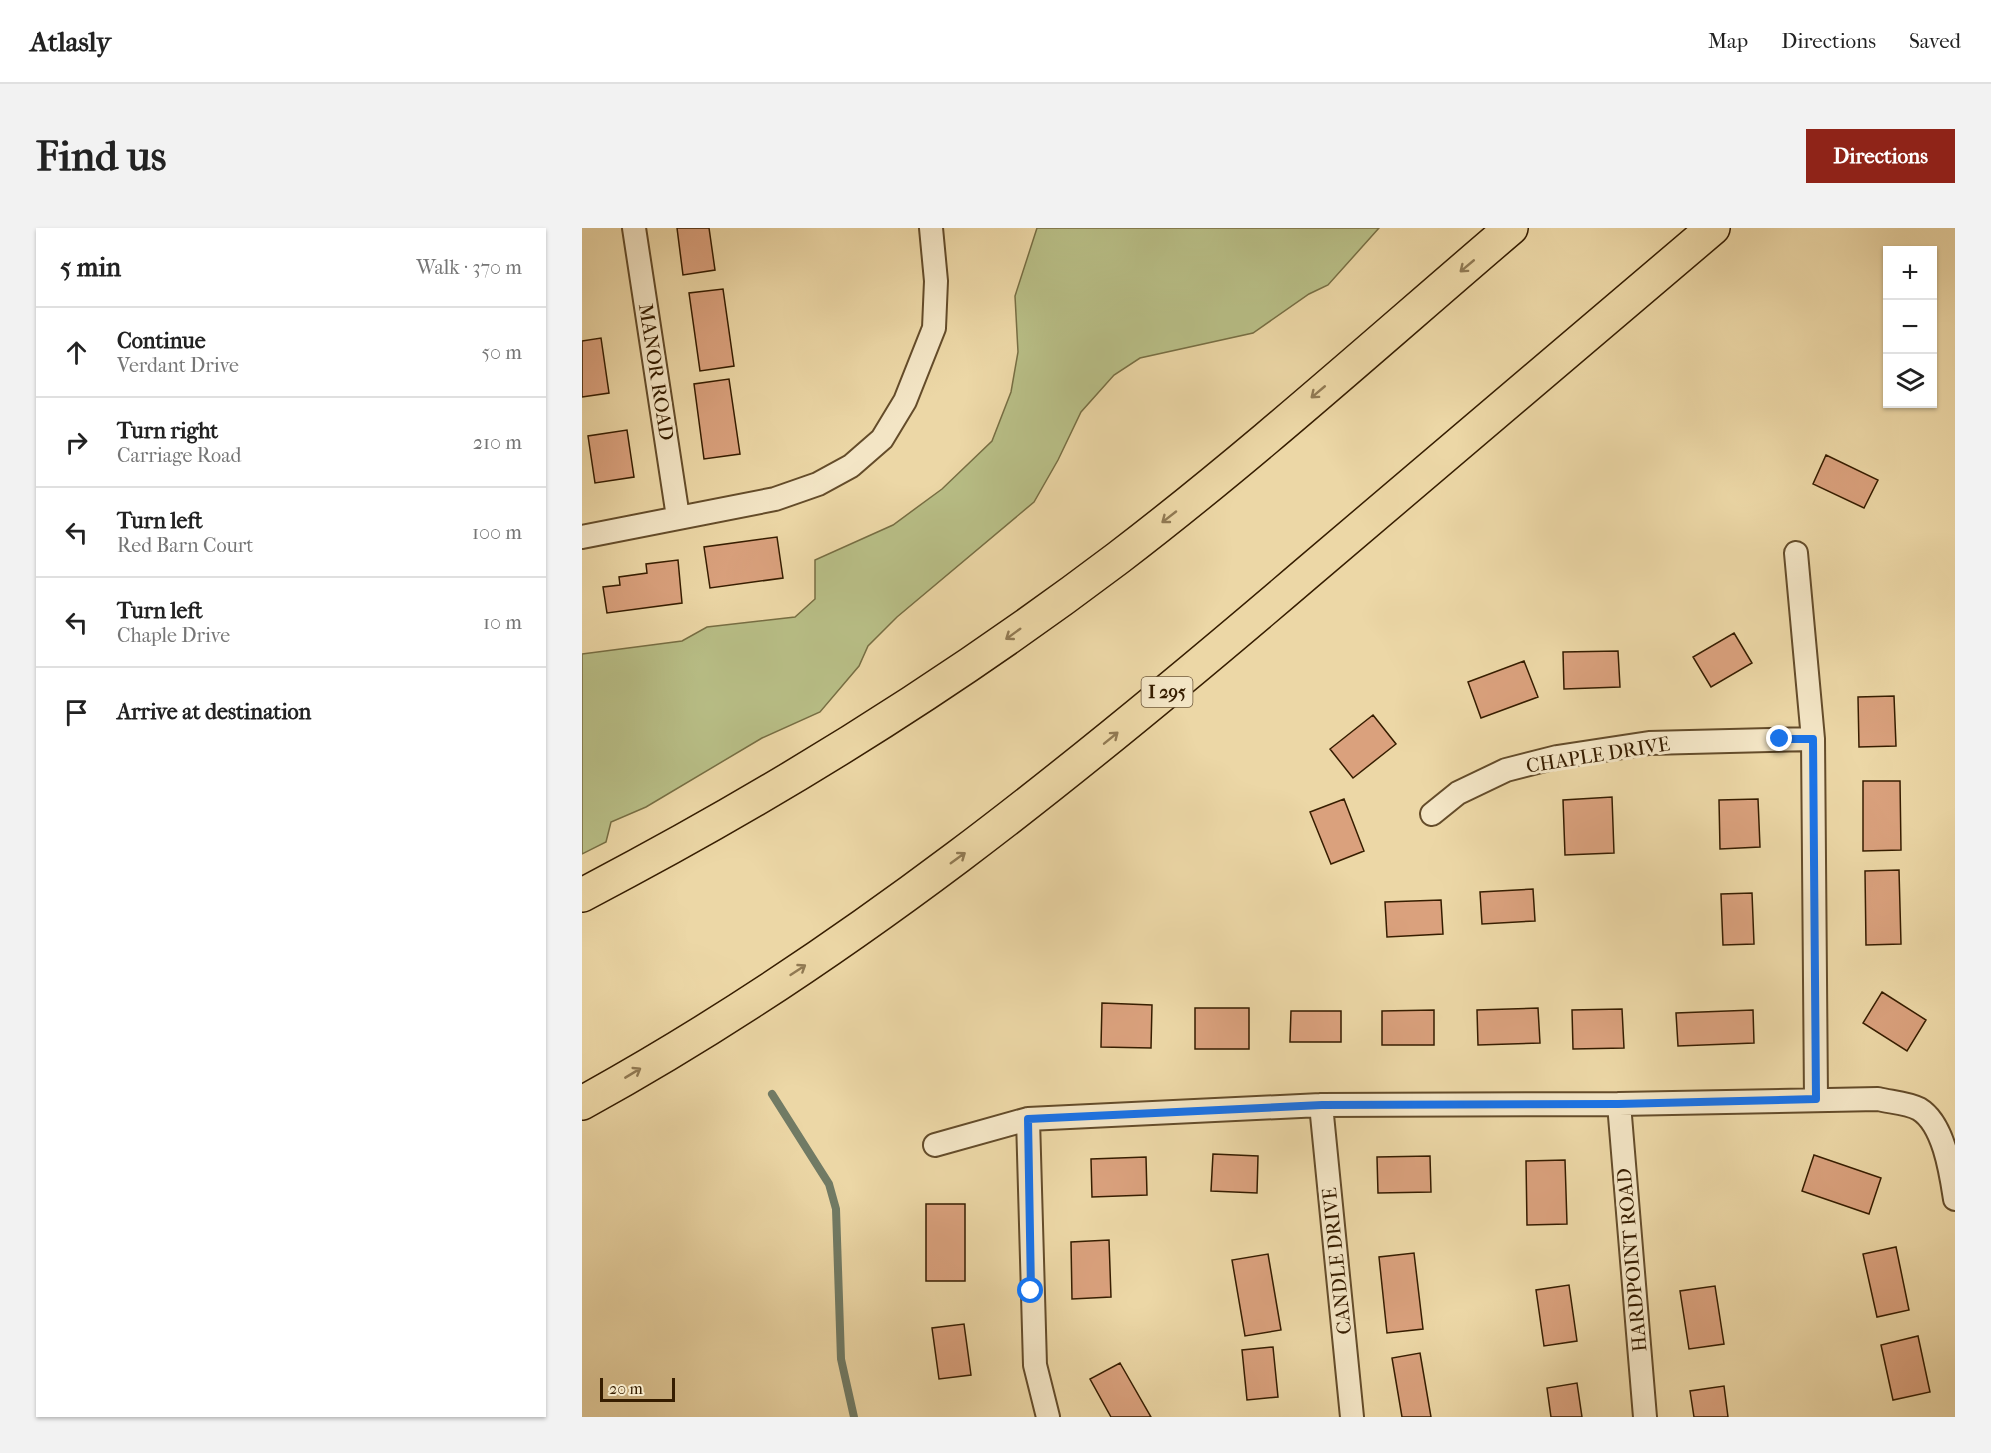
<!DOCTYPE html>
<html lang="en">
<head>
<meta charset="utf-8">
<style>
  body { margin:0; font-family:"IM FELL French Canon",serif; background:#f2f2f2; color:#222 }
  .controls { position:absolute; right:18px; top:18px; display:grid; overflow:hidden; border-radius:0px; box-shadow:0 2px 4px #0004 }
  .controls button { width:54px; height:54px; display:grid; place-items:center; padding:0; border:0; border-bottom:2px solid #e0e0e0; background:#fff; color:#222; font:30px sans-serif }
  .scale { position:absolute; left:18px; bottom:15px; width:75px; box-sizing:border-box; padding-left:6px; border:3px solid #361d00; border-top:0; font-size:16px; line-height:21px; white-space:nowrap; color:#361d00; -webkit-text-stroke:4px #f3e5c5; paint-order:stroke }
  .stop { position:absolute; width:18px; height:18px; margin:-14px; border:4px solid #1a73e8; border-radius:50%; background:#fff }
  .stop.end { background:#1a73e8; border-color:#fff; box-shadow:0 2px 6px #0008 }
  .list { margin:0; padding:0; list-style:none }
  h2 { display:flex; justify-content:space-between; align-items:center; height:78px; margin:0; padding:0 24px; font-size:26px }
  h2 small { font-size:20px; font-weight:400; color:#767676 }
  .list li { display:grid; grid-template-columns:39px 1fr auto; gap:18px; align-items:center; box-sizing:border-box; height:90px; padding:0 24px; border-top:2px solid #e0e0e0 }
  .list b { display:block; font-size:22px; white-space:nowrap }
  .list p { margin:0; font-size:20px; white-space:nowrap; color:#767676 }
  .list em { font-size:20px; font-style:normal; color:#767676 }
  .icon { flex:none; width:33px; height:33px; fill:none; stroke:currentColor; stroke-width:2; stroke-linecap:round; stroke-linejoin:round }
  .map { position:relative; flex:none; width:1373px; height:1189px; overflow:hidden; border-radius:0px }
  header { display:flex; align-items:center; gap:36px; box-sizing:border-box; height:84px; padding:0 30px; background:#fff; border-bottom:2px solid #e0e0e0 }
  header strong { font-size:28px }
  nav { display:flex; gap:33px; margin-inline-start:auto; font-size:21px }
  .intro { display:flex; align-items:center; justify-content:space-between; box-sizing:border-box; height:144px; padding:0 36px }
  h1 { margin:0; font-size:42px }
  .button { padding:15px 27px; border-radius:0px; background:#8f2418; color:#fff; font-size:21px; font-weight:700 }
  main { display:flex; gap:36px; padding:0 36px }
  aside { flex:1; background:#fff; border-radius:0px; box-shadow:0 2px 4px #0004 }
  .map>svg:first-child { display:block }
  .green { fill:#b8be86; stroke:#776e43; stroke-width:1.5 }
  .lines { fill:none; stroke-linecap:round; stroke-linejoin:round }
  .stream { stroke:#717b65; stroke-width:8 }
  .building { fill:#daa17d; stroke:#361d00; stroke-width:1.5 }
  .street-casing { stroke:#644c2a; stroke-width:26 }
  .highway-casing { stroke:#361d00; stroke-width:36 }
  .street { stroke:#f3e5c5; stroke-width:22 }
  .highway { stroke:#ecd7a6; stroke-width:33 }
  .oneway { stroke:#917a53 }
  .route { stroke:#1a73e8; stroke-width:8 }
  .labels { text-anchor:middle; dominant-baseline:central; stroke-width:6; stroke-linejoin:round; paint-order:stroke }
  .shield { fill:#f3e5c5; stroke:#6f593b; stroke-width:1.5 }
  .shield-label { font-size:18px; font-weight:bold; fill:#361d00 }
  .street-label { font-size:20px; fill:#361d00; stroke:#f3e5c5 }
</style>
</head>
<body>
<header>
<strong>Atlasly</strong>
<nav><a>Map</a><a>Directions</a><a>Saved</a></nav>
</header>
<div class="intro"><h1>Find us</h1><a class="button">Directions</a></div>
<main>
<aside>
<h2>5 min<small>Walk · 370 m</small></h2>
<ul class="list">
<li><svg class="icon" aria-label="ahead" viewBox="0 0 24 24"><path d="M12 20V5M6 11l6-6 6 6"/></svg><div><b>Continue</b><p>Verdant Drive</p></div><em>50 m</em></li>
<li><svg class="icon" aria-label="right" viewBox="0 0 24 24"><path d="M7 20v-9h11M14 6l5 5-5 5"/></svg><div><b>Turn right</b><p>Carriage Road</p></div><em>210 m</em></li>
<li><svg class="icon" aria-label="left" viewBox="0 0 24 24"><path d="M17 20v-9H6M10 6l-5 5 5 5"/></svg><div><b>Turn left</b><p>Red Barn Court</p></div><em>100 m</em></li>
<li><svg class="icon" aria-label="left" viewBox="0 0 24 24"><path d="M17 20v-9H6M10 6l-5 5 5 5"/></svg><div><b>Turn left</b><p>Chaple Drive</p></div><em>10 m</em></li>
<li><svg class="icon" aria-label="arrive" viewBox="0 0 24 24"><path d="M6 21V4h12l-3 4 3 4H6"/></svg><div><b>Arrive at destination</b></div></li>
</ul>
</aside>
<div class="map">
<svg width="1373" height="1189" viewBox="0 0 1373 1189">
  <rect width="100%" height="100%" fill="#ecd7a6"/>
  <filter id="stains"><feTurbulence type="fractalNoise" baseFrequency=".00333" numOctaves="4"/><feColorMatrix values="0 0 0 0 .2 0 0 0 0 .09 0 0 0 0 .02 0 0 0 .5 -.17"/></filter>
  <radialGradient id="worn" r=".72"><stop offset=".6" stop-color="#630" stop-opacity="0"/><stop offset="1" stop-color="#630" stop-opacity=".3"/></radialGradient>
  <path class="green" d="M 455,0 L 797,0 L 746,57 L 727,66 L 671,105 L 558,130 L 532,147 L 499,184 L 476,232 L 452,274 L 315,389 L 286,418 L 277,438 L 238,484 L 180,510 L 64,579 L 29,594 L 24,614 L 0,626 L 0,426 L 100,413 L 125,399 L 213,389 L 233,371 L 233,332 L 311,297 L 360,261 L 410,213 L 429,164 L 436,124 L 433,68 Z"/>
  <g class="lines">
    <path class="stream" d="M 190,866 L 247,956 L 254,981 L 259,1131 L 272,1189"/>
  </g>
  <path class="building" d="M 95,0 L 127,0 L 133,42 L 101,47 Z
    M 141,61 L 152,138 L 118,143 L 107,65 Z
    M 19,110 L 27,165 L 0,169 L 0,113 Z
    M 147,151 L 158,226 L 122,231 L 112,156 Z
    M 45,202 L 52,249 L 13,255 L 6,208 Z
    M 1244,227 L 1296,252 L 1282,280 L 1231,256 Z
    M 195,309 L 201,350 L 128,360 L 122,319 Z
    M 96,332 L 100,375 L 25,385 L 21,359 L 38,357 L 37,349 L 65,345 L 64,336 Z
    M 1152,405 L 1170,435 L 1129,459 L 1111,429 Z
    M 1036,423 L 1038,459 L 982,461 L 981,424 Z
    M 942,433 L 956,469 L 899,490 L 886,454 Z
    M 1312,468 L 1314,518 L 1277,519 L 1276,469 Z
    M 791,487 L 814,516 L 771,550 L 748,521 Z
    M 1281,553 L 1318,553 L 1319,622 L 1281,623 Z
    M 1030,569 L 1032,625 L 983,627 L 981,572 Z
    M 762,571 L 782,623 L 749,636 L 728,584 Z
    M 1176,571 L 1178,619 L 1138,621 L 1137,572 Z
    M 1317,642 L 1319,716 L 1284,717 L 1283,643 Z
    M 951,661 L 953,693 L 900,696 L 898,664 Z
    M 1170,665 L 1172,716 L 1141,717 L 1139,666 Z
    M 859,672 L 861,706 L 805,709 L 803,674 Z
    M 1300,764 L 1344,792 L 1325,823 L 1281,795 Z
    M 520,775 L 570,777 L 569,820 L 519,819 Z
    M 613,780 L 667,780 L 667,821 L 613,821 Z
    M 956,780 L 958,815 L 896,817 L 895,782 Z
    M 1040,781 L 1042,820 L 991,821 L 990,782 Z
    M 852,782 L 852,817 L 800,817 L 800,783 Z
    M 1171,782 L 1172,815 L 1096,818 L 1094,785 Z
    M 709,783 L 759,783 L 759,814 L 708,814 Z
    M 631,926 L 676,928 L 675,965 L 629,963 Z
    M 1232,927 L 1299,950 L 1287,986 L 1220,963 Z
    M 848,928 L 849,964 L 796,965 L 795,929 Z
    M 564,929 L 565,967 L 510,969 L 509,931 Z
    M 983,932 L 985,996 L 945,997 L 944,933 Z
    M 344,976 L 383,976 L 383,1053 L 344,1053 Z
    M 527,1012 L 529,1069 L 490,1071 L 489,1014 Z
    M 1314,1019 L 1327,1082 L 1295,1089 L 1281,1026 Z
    M 832,1025 L 841,1101 L 805,1105 L 797,1029 Z
    M 686,1026 L 699,1102 L 663,1108 L 650,1032 Z
    M 987,1057 L 995,1113 L 962,1118 L 954,1062 Z
    M 1133,1058 L 1142,1116 L 1107,1121 L 1098,1063 Z
    M 382,1096 L 389,1147 L 357,1151 L 350,1100 Z
    M 1336,1108 L 1348,1164 L 1311,1172 L 1299,1117 Z
    M 691,1119 L 696,1169 L 665,1172 L 660,1122 Z
    M 838,1125 L 849,1189 L 820,1189 L 810,1130 Z
    M 538,1135 L 569,1189 L 529,1189 L 508,1151 Z
    M 995,1155 L 1000,1189 L 969,1189 L 965,1160 Z
    M 1142,1158 L 1146,1189 L 1112,1189 L 1108,1163 Z"/>
  <g class="lines">
    <defs>
      <path id="street" d="M 52,0 L 96,289
        M 0,309 L 193,271 L 236,256 L 269,238 L 300,211 L 323,173 L 352,100 L 354,53 L 349,0
        M 1214,325 L 1231,511 L 1234,871
        M 850,586 L 876,565 L 924,542 L 975,529 L 1067,515 L 1231,511
        M 1037,876 L 1063,1189
        M 739,877 L 770,1189
        M 446,891 L 453,1137 L 466,1189
        M 353,917 L 446,891 L 739,877 L 1037,876 L 1296,871 C 1308,874 1326,875 1337,881 C 1362,896 1369,945 1373,971"/>
      <path id="highway" d="M 0,667 C 188,569 367,458 536,330 C 672,226 799,111 929,0
        M 0,875 C 264,730 497,540 725,345 C 860,230 995,115 1131,0"/>
    </defs>
    <use href="#street" class="street-casing"/>
    <use href="#highway" class="highway-casing"/>
    <use href="#street" class="street"/>
    <use href="#highway" class="highway"/>
  </g>
  <defs><path id="oneway-shaft" d="M-6 0H5M1.5-3L5.5 0L1.5 3" fill="none" stroke-width="1.6" stroke-linecap="round" stroke-linejoin="round" transform="scale(1.5)"/></defs>
  <g class="oneway">
    <use href="#oneway-shaft" transform="translate(885 38) rotate(140)"/>
    <use href="#oneway-shaft" transform="translate(736 164) rotate(140)"/>
    <use href="#oneway-shaft" transform="translate(587 289) rotate(142)"/>
    <use href="#oneway-shaft" transform="translate(431 406) rotate(144)"/>
    <use href="#oneway-shaft" transform="translate(529 510) rotate(-39)"/>
    <use href="#oneway-shaft" transform="translate(376 630) rotate(-36)"/>
    <use href="#oneway-shaft" transform="translate(216 742) rotate(-33)"/>
    <use href="#oneway-shaft" transform="translate(51 845) rotate(-31)"/>
  </g>
  <g class="lines">
    <path class="route" d="M 449,1063 L 446,891 L 740,877 L 1036,876 L 1234,871 L 1231,511 L 1198,511"/>
  </g>
  <g class="labels">
    <rect class="shield" x="559.5" y="449" width="51" height="30" rx="4.5"/>
    <g class="shield-label">
      <text x="585" y="464">I 295</text>
    </g>
    <g class="street-label">
      <text transform="translate(74 144) rotate(81)">MANOR ROAD</text>
      <text transform="translate(1016 527) rotate(-9)">CHAPLE DRIVE</text>
      <text transform="translate(1050 1032) rotate(-95)">HARDPOINT ROAD</text>
      <text transform="translate(755 1033) rotate(-96)">CANDLE DRIVE</text>
    </g>
  </g>
  <rect width="100%" height="100%" filter="url(#stains)"/>
  <rect width="100%" height="100%" fill="url(#worn)"/>
</svg>
<div class="controls">
<button>+</button>
<button>−</button>
<button><svg class="icon" aria-label="layers" viewBox="0 0 24 24"><path d="M12 4l9 5-9 5-9-5zM3 14l9 5 9-5"/></svg></button>
</div>
<div class="scale">20 m</div>
<div class="stop" style="left:449px;top:1063px"></div>
<div class="stop end" style="left:1198px;top:511px"></div>
</div>
</main>
</body>
</html>
